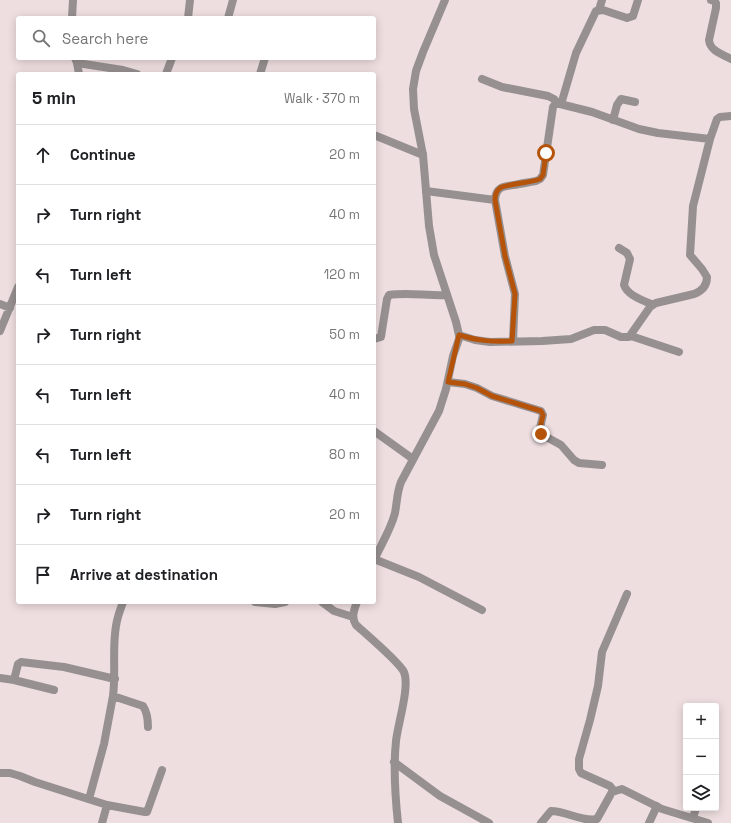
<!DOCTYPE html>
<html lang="en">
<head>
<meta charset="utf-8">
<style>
  body { margin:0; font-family:"Space Grotesk",sans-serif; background:#f2f2f2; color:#202124 }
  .controls { position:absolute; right:12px; bottom:12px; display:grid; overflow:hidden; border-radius:4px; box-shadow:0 2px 10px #0003 }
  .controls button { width:36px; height:36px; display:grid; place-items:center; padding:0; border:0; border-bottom:1px solid #e0e0e0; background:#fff; color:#202124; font:20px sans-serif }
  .stop { position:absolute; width:12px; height:12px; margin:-9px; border:3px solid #b45309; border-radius:50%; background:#fff }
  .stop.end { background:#b45309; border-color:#fff; box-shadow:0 1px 4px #0008 }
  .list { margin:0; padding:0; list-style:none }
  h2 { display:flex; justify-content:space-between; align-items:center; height:52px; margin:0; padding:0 16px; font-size:17px }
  h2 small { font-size:13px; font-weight:400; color:#757577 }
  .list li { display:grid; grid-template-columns:26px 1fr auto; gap:12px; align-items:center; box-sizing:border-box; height:60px; padding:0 16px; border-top:1px solid #e0e0e0 }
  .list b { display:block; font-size:15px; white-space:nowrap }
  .list em { font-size:13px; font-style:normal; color:#757577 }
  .icon { flex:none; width:22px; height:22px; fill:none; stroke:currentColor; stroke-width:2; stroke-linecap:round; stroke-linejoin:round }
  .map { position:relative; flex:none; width:731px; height:823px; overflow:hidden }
  .search { position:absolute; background:#fff; box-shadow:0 2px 10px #0003; left:16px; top:16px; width:360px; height:44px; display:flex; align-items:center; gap:10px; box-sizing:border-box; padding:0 14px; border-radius:4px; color:#757577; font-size:15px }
  .panel { position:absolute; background:#fff; box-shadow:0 2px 10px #0003; left:16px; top:72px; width:360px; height:532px; border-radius:4px }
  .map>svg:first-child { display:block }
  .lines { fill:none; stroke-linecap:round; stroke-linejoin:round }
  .minor { stroke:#979091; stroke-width:8 }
  .tertiary { stroke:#979091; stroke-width:8 }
  .route { stroke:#b45309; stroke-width:5 }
</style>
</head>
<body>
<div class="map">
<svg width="731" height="823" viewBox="0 0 731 823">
  <rect width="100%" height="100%" fill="#eedee0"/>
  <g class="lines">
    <path class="minor" d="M 711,0 L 714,1 L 716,3 L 716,8 L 709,40 C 710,51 722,54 731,59
      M 599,10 L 602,0
      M 72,18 L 73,0
      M 188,18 L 190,0
      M 228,18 L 233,0
      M 75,58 L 77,63 L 79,74
      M 77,63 L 123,70 L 137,74
      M 166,74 L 172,58
      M 260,74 L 265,58
      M 482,79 L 502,87 L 548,96 L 554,99 L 557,103
      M 560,104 L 592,112 L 639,129 L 658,133 L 710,139
      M 613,120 L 617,105 L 621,99 L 635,102
      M 374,135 L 423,155
      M 426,191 L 495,200
      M 619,248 L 627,253 L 630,259 L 624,285 C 628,296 643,300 653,305
      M 0,304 L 10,308
      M 0,331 L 18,287
      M 459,335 L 475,340 L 490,342 L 542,341 L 571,339 L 594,330 L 605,330 L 621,337 L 629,337 L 650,307 L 656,303 L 694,294 C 702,291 707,286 707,277 L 702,269 L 690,255 L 693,206 L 710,139 L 717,119 L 720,117 L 731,116
      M 631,336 L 679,352
      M 374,339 L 381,337 L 387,299 L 389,295 C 408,292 427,296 447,295
      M 513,341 L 515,294 L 505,256 L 495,200 C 496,184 507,187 519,184 C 525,183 530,182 536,181 L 540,179 L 543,175 L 553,107 L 555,104 L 560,104 L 562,101 L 576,53 L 596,11 L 603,10 L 627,18 L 633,16 L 638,0
      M 448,382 L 465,384 L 477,388 L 492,396 L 541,411 L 543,415 L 540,428 L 541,434 L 561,445 L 574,460 L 579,463 L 602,465
      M 374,431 L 413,459
      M 374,559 L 419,577 L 482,610
      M 123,602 C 120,610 117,618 116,626 C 112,649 116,673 113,696 L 143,706 C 147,712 148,720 148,727
      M 255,602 L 275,604 L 285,602
      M 322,602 L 334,611 L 353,617
      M 0,678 L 14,680 L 54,690
      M 14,680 L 18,664 L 21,662 L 64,667 L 115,679
      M 394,762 L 440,796 L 489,823
      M 0,773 L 10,773 L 20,776 L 35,782 L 107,805 L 145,812 L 147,812 L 162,770
      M 614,791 L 610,786 L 581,773 L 579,769 L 579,759 L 590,720 L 598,686 L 602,652 L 627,594
      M 89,799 L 104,744 L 113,696
      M 693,818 L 696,808
      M 102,823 L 107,805
      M 541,823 L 551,811 C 566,811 582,822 597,819 L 612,792 L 622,789 L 662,809 L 708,823
      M 649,823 L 657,806"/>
    <path class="tertiary" d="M 374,560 C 381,545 391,529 395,513 C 397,502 397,492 401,482 L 439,411 L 446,389 L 453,356 L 459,339 L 459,335 L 456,322 L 434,255 L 429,226 L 423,155 L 414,109 L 413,89 L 416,71 L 423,52 L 445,0
      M 357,602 C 354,610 351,617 356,625 C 366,634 399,662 404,672 C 410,687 398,723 396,741 C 393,769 395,795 398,823"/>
  </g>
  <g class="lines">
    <path class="route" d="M 541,434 L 540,428 L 543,415 L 541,411 L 492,396 L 477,388 L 465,384 L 448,382 L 459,335 C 479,341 492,342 512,341 L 515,294 L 505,256 L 495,200 C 495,195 496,191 500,188 C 506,184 530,183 540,179 L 543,175 L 546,153"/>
  </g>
</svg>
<div class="controls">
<button>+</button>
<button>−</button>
<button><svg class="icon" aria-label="layers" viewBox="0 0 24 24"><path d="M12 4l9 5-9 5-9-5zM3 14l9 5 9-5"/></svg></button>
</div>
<div class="stop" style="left:546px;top:153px"></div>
<div class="stop end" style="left:541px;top:434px"></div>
<div class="search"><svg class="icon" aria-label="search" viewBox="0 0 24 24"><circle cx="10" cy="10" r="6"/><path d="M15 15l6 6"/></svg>Search here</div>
<section class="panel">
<h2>5 min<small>Walk · 370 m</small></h2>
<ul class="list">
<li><svg class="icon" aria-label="ahead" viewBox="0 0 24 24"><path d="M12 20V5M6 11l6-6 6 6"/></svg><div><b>Continue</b></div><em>20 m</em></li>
<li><svg class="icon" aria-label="right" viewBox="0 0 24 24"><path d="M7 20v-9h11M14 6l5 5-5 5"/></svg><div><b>Turn right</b></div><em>40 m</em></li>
<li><svg class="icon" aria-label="left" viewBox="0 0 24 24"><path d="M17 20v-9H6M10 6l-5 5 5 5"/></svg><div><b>Turn left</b></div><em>120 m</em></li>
<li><svg class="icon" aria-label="right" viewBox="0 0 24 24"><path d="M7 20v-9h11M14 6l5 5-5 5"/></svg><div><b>Turn right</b></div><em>50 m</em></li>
<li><svg class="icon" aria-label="left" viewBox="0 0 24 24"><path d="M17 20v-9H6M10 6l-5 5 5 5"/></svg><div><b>Turn left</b></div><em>40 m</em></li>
<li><svg class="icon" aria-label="left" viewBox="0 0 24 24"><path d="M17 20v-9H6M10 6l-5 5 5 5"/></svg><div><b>Turn left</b></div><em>80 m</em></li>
<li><svg class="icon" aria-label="right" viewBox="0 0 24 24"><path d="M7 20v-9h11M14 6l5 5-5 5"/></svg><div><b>Turn right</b></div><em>20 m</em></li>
<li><svg class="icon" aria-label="arrive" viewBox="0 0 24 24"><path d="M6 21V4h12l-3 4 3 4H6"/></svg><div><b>Arrive at destination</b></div></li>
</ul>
</section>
</div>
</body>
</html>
